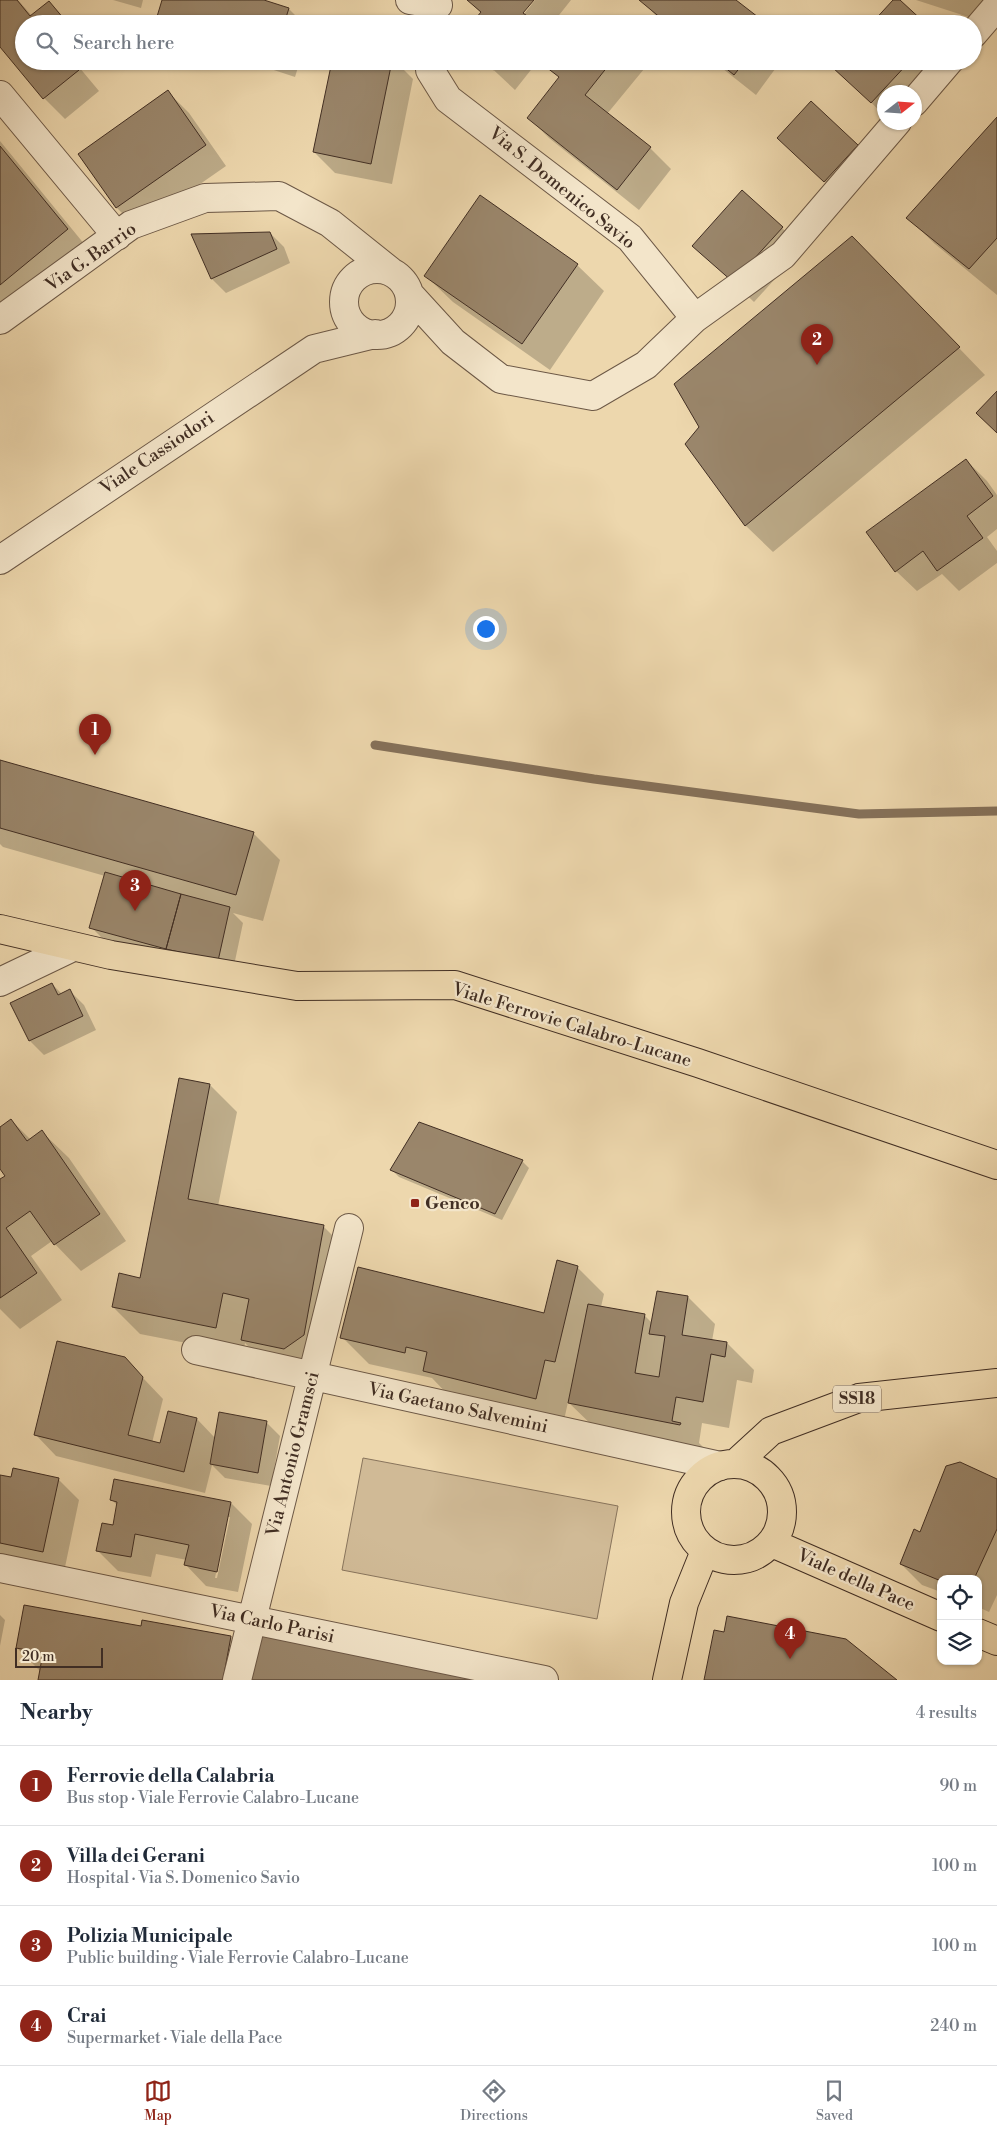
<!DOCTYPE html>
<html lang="en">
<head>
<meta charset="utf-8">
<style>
  body { margin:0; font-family:"Libre Bodoni",serif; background:#f2f2f3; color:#1f2937 }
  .controls { position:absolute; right:15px; bottom:15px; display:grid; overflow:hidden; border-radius:10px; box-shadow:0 1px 4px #0004 }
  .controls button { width:45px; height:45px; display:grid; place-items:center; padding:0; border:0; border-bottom:1px solid #e0e1e3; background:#fff; color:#1f2937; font:25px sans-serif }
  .compass { position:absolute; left:877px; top:85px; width:45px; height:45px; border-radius:50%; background:#fff; box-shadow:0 1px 4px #0004; rotate:73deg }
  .scale { position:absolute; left:15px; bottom:12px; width:88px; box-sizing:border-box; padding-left:5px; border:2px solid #412e23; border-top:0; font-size:14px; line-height:18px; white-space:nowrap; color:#412e23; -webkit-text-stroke:4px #f3e5ca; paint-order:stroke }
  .you { position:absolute; left:485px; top:628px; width:18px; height:18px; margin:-12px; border:4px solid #fff; border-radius:50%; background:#1a73e8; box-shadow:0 0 0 8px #1a73e833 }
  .badge { display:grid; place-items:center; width:32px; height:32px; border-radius:50%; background:#8f2418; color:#fff; font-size:16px; font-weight:700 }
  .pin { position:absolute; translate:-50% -41px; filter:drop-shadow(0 1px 2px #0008) }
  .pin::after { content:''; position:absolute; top:26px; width:18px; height:15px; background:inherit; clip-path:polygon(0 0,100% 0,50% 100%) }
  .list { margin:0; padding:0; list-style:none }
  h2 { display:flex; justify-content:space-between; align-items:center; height:65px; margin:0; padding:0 20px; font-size:21px }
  h2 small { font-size:16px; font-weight:400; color:#747a83 }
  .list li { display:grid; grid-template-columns:32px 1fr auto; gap:15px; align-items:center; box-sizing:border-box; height:80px; padding:0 20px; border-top:1px solid #e0e1e3 }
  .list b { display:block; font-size:19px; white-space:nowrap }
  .list p { margin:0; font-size:16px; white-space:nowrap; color:#747a83 }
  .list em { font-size:16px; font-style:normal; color:#747a83 }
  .icon { flex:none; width:28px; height:28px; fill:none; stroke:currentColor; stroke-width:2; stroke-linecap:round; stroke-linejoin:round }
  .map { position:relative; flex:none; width:997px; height:1680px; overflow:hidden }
  .search { position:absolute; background:#fff; box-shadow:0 1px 4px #0004; left:15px; right:15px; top:15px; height:55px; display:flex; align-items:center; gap:12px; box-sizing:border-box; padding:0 18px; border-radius:28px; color:#747a83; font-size:19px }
  .sheet { height:385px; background:#fff }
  nav { display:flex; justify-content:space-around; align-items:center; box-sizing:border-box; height:70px; border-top:1px solid #e0e1e3; background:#fff; font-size:14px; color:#747a83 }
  nav a { display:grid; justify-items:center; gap:2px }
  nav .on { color:#8f2418 }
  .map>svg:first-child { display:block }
  .green { fill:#d0ba96; stroke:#88745c }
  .shadow { fill:#0003; fill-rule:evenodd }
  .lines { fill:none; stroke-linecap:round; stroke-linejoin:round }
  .stream { stroke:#85715a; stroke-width:9 }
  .building { fill:#9a866b; stroke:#412e23 }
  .minor-casing { stroke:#6c5846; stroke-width:30 }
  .major-casing { stroke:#412e23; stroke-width:30 }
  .minor { stroke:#f3e5ca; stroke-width:28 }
  .major { stroke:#edd7ad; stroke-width:28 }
  .poi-dot { fill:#8f2418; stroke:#f3e5ca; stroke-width:2 }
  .labels { text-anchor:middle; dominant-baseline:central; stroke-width:4.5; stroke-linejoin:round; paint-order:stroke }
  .shield { fill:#f3e5ca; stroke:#766555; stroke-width:1 }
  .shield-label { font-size:16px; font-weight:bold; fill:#412e23 }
  .street-label { font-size:18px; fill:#412e23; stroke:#f3e5ca }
  .poi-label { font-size:18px; font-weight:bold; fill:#412e23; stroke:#f3e5ca; text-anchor:start }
</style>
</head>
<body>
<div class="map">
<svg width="997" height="1680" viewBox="0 0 997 1680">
  <rect width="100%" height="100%" fill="#edd7ad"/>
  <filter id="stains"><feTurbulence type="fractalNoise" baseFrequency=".004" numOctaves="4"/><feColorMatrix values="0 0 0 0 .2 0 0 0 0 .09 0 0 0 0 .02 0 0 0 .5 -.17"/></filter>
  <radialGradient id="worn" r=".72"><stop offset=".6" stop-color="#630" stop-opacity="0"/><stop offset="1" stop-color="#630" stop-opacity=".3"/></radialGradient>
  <path class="green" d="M 363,1458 L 618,1506 L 597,1619 L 342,1570 Z"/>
  <path class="shadow" d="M 0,0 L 18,0 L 32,16 L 49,2 L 70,24 L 24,24 L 24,61 L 74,61 L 99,91 L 65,119 L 44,98 L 0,45 Z
    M 113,0 L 143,0 L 141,8 Z
    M 163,0 L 260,0 L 289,9 L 304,24 L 162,24 L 157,19 Z
    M 468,0 L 532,0 L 519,17 L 521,18 L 535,0 L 571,0 L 552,24 L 472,24 L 481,13 Z
    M 641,0 L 734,0 L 765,24 L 664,24 Z
    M 916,0 L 987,0 L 981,21 Z
    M 246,61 L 300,61 L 295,77 Z
    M 333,61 L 395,61 L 413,79 L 392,184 L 335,173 L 314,152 Z
    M 484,61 L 538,61 L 515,90 Z
    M 552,61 L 636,61 L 644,69 L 607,114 L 650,148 L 671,169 L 639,210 L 549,138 L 529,118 L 560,78 L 548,67 Z
    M 713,61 L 781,61 L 756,95 Z
    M 839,61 L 950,61 L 914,92 L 884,92 L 884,115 L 855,87 Z
    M 168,92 L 189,113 L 226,166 L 137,228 L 117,208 Z
    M 811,103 L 871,160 L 839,195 L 793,152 Z
    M 997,119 L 997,295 L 935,244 L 908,218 Z
    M 0,141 L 94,256 L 0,334 Z
    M 782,228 L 803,248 L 754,302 L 694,245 Z
    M 270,233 L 284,247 L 290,263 L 226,293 L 212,279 L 193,235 Z
    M 878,264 L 985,375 L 773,552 L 746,526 L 687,444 Z
    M 577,265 L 604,291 L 550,370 L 453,302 L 426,276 Z
    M 966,460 L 987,481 L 997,495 L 997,529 L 987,537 L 997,551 L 997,563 L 959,591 L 942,574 L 917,591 L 896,571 Z
    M 0,761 L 253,833 L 280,860 L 263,921 L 233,913 L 243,923 L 232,975 L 112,948 L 91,927 L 105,876 L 3,847 L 0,844 Z
    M 52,984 L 62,994 L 70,991 L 84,1005 L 96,1030 L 44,1055 L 30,1041 L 12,1004 Z
    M 210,1085 L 237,1112 L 218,1206 L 323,1226 L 350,1253 L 330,1362 L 311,1375 L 269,1367 L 245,1343 L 243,1354 L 140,1334 L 113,1307 L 141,1279 Z
    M 11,1120 L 30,1139 L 42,1132 L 69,1158 L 126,1241 L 81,1271 L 52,1241 L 31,1256 L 62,1300 L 20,1329 L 0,1309 L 0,1181 L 7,1176 L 0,1166 L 0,1128 Z
    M 420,1123 L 523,1162 L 529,1168 L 502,1220 L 399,1177 L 392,1170 Z
    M 577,1267 L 604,1294 L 601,1307 L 644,1315 L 652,1323 L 658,1293 L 688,1297 L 715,1324 L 712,1341 L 727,1343 L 754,1370 L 752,1383 L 737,1380 L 729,1428 L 702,1423 L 699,1443 L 707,1451 L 597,1430 L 568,1402 L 563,1425 L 451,1398 L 432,1378 L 369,1364 L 342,1337 L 545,1314 Z
    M 124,1358 L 163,1399 L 152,1443 L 161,1445 L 169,1412 L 197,1419 L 215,1438 L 266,1422 L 280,1436 L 271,1486 L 225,1478 L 212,1465 L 205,1493 L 56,1456 L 36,1435 Z
    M 0,1476 L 12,1478 L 58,1479 L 79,1500 L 64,1572 L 0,1559 Z
    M 997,1481 L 997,1595 L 989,1612 L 978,1607 L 978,1579 L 941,1579 L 941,1592 L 922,1585 L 901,1564 L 921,1533 Z
    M 112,1500 L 231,1503 L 252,1524 L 238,1592 L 206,1586 L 186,1565 L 187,1560 L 156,1554 L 151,1577 L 118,1571 L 97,1550 L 114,1527 L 118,1506 ZM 227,1517 L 230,1517 L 217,1578 L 215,1578 Z
    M 0,1615 L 5,1620 L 0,1646 Z
    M 143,1621 L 231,1637 L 252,1659 L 486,1680 L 40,1680 L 41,1672 L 17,1648 L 142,1627 Z"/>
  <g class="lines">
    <path class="stream" d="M 375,745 L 594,779 L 859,814 L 997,811"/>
  </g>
  <path class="building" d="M 0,0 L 17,0 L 30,16 L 49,1 L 64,19 L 59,24 L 24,24 L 24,61 L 72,61 L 79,70 L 43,99 L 0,47 Z
    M 162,0 L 264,0 L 289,8 L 284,24 L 169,24 L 156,20 Z
    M 467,0 L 534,0 L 523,13 L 533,20 L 530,24 L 471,24 L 481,12 Z
    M 639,0 L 736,0 L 767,24 L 668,24 Z
    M 893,0 L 900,0 L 926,24 L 871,24 Z
    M 586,17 L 595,24 L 580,24 Z
    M 332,61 L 392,61 L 371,164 L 313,152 Z
    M 483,61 L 501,61 L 494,70 Z
    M 550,61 L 612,61 L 585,95 L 651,147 L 617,190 L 527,118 L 559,77 L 546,67 Z
    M 717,61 L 745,61 L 734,75 Z
    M 837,61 L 910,61 L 871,103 L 832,67 Z
    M 168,90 L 206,145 L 116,208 L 78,154 Z
    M 811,101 L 858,145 L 824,182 L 777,138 Z
    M 997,117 L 997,238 L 969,269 L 906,218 Z
    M 0,146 L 68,229 L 0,285 Z
    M 742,190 L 783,227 L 733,282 L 692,246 Z
    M 480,195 L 578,264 L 522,344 L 424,276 Z
    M 270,232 L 277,249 L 211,279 L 191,234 Z
    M 852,236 L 960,347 L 745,526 L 685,444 L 699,427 L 674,384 Z
    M 997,391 L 997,433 L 976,413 Z
    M 966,459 L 993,496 L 967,516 L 983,538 L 937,571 L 923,551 L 895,572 L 866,532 Z
    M 0,760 L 254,832 L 236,895 L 0,828 Z
    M 105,872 L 181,894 L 166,949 L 89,928 Z
    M 181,894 L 230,907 L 218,961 L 166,949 Z
    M 52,983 L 58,995 L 70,989 L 83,1016 L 29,1041 L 10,1003 Z
    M 179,1078 L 210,1084 L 188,1199 L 324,1225 L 304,1335 L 284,1349 L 241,1340 L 249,1299 L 223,1293 L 216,1328 L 112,1307 L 119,1273 L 140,1278 Z
    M 11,1119 L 27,1141 L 42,1130 L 100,1214 L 54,1245 L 30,1211 L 6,1228 L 37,1273 L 0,1298 L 0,1179 L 5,1176 L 0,1169 L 0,1127 Z
    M 419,1122 L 523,1160 L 495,1214 L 390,1170 Z
    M 557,1260 L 578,1266 L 555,1362 L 545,1360 L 536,1399 L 423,1371 L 427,1352 L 406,1347 L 405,1353 L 340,1338 L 358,1267 L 544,1313 Z
    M 657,1291 L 688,1296 L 682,1335 L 727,1342 L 725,1357 L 711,1354 L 703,1402 L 676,1397 L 672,1421 L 681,1423 L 680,1425 L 568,1403 L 588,1304 L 645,1314 L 635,1373 L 659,1377 L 665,1336 L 649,1334 Z
    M 57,1341 L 125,1357 L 143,1377 L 128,1435 L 160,1443 L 168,1411 L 197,1418 L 184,1472 L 34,1435 Z
    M 219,1412 L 267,1421 L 258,1473 L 210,1464 Z
    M 960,1462 L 997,1479 L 997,1529 L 974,1579 L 941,1579 L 941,1581 L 900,1564 L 914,1529 L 920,1532 L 946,1466 Z
    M 13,1468 L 59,1478 L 43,1552 L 0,1543 L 0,1475 L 11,1477 Z
    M 114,1479 L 231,1502 L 217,1572 L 184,1565 L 189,1545 L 135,1534 L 131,1557 L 96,1551 L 102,1523 L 113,1525 L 117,1502 L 110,1500 Z
    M 24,1605 L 141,1626 L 142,1620 L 231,1636 L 223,1680 L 38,1680 L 43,1653 L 16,1648 Z
    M 727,1616 L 846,1639 L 897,1680 L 704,1680 L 714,1630 L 724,1632 Z
    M 258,1626 L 478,1680 L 247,1680 Z"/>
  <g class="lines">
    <defs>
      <path id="minor" d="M 410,0 L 438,5
        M 973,34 L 997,6
        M 431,61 L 430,70 L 448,99 L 630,238 L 695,318
        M 0,95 L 117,236
        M 914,102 L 949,61
        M344 302a33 33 0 1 1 66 0a33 33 0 1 1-66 0Z
        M 410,295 L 453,342 L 501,379 L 593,396 L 646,365 L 695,318 L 783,255 L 897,122
        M 0,320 L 131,225 L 205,198 L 279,196 L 330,223 L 390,271
        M 0,560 L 314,349 L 375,334
        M 0,982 L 73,947
        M 196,1350 L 720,1466
        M 0,1568 L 544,1680
        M 237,1680 L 349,1228"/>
      <path id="major" d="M 0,929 L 111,955 L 297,986 L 455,985 L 698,1063 L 997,1165
        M686 1512a48 48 0 1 1 96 0a48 48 0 1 1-96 0Z
        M 735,1464 L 771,1431 L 859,1398 L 997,1383
        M 772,1543 L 941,1617
        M 978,1633 L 997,1641
        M 667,1680 L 684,1603 L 705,1551"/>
    </defs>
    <use href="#minor" class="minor-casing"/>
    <use href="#major" class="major-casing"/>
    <use href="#minor" class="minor"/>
    <use href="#major" class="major"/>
  </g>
  <rect class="poi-dot" x="410" y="1198" width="10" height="10" rx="2.5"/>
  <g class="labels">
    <rect class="shield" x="833" y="1385.5" width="48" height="27" rx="4"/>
    <g class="shield-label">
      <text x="857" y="1399">SS18</text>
    </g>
    <g class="street-label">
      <text transform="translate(562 188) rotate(39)">Via S. Domenico Savio</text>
      <text transform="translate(91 257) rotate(-35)">Via G. Barrio</text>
      <text transform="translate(157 453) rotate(-34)">Viale Cassiodori</text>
      <text transform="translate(572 1025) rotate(17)">Viale Ferrovie Calabro-Lucane</text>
      <text transform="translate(458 1408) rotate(12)">Via Gaetano Salvemini</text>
      <text transform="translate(293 1454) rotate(-76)">Via Antonio Gramsci</text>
      <text transform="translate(856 1580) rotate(24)">Viale della Pace</text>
      <text transform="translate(272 1624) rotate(12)">Via Carlo Parisi</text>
    </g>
    <g class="poi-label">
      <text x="425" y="1203">Genco</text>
    </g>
  </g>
  <rect width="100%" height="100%" filter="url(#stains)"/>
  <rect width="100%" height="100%" fill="url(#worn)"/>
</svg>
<div class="controls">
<button><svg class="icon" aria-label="locate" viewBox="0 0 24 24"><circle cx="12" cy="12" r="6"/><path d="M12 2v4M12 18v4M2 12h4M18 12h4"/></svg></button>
<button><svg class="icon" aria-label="layers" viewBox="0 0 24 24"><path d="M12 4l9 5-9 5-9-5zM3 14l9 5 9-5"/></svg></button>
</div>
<svg class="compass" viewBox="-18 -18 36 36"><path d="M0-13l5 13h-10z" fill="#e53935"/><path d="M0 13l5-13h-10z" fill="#747a83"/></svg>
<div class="scale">20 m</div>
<div class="you"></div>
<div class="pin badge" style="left:95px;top:755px">1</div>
<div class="pin badge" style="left:817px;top:365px">2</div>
<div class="pin badge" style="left:135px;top:911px">3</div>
<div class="pin badge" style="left:790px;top:1659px">4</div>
<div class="search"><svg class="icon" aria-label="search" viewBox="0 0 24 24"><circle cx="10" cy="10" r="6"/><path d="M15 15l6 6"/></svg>Search here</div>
</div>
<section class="sheet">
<h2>Nearby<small>4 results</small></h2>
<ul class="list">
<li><span class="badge">1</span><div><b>Ferrovie della Calabria</b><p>Bus stop · Viale Ferrovie Calabro-Lucane</p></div><em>90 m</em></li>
<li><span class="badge">2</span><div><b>Villa dei Gerani</b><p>Hospital · Via S. Domenico Savio</p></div><em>100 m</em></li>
<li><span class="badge">3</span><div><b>Polizia Municipale</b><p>Public building · Viale Ferrovie Calabro-Lucane</p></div><em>100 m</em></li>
<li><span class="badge">4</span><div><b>Crai</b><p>Supermarket · Viale della Pace</p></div><em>240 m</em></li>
</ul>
</section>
<nav>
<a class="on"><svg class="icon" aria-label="map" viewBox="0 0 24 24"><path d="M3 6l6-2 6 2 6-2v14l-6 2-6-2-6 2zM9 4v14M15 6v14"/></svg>Map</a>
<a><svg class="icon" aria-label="directions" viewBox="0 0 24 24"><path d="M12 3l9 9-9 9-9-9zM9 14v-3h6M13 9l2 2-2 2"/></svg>Directions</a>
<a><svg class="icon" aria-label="saved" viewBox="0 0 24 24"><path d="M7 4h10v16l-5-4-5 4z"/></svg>Saved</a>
</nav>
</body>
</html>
